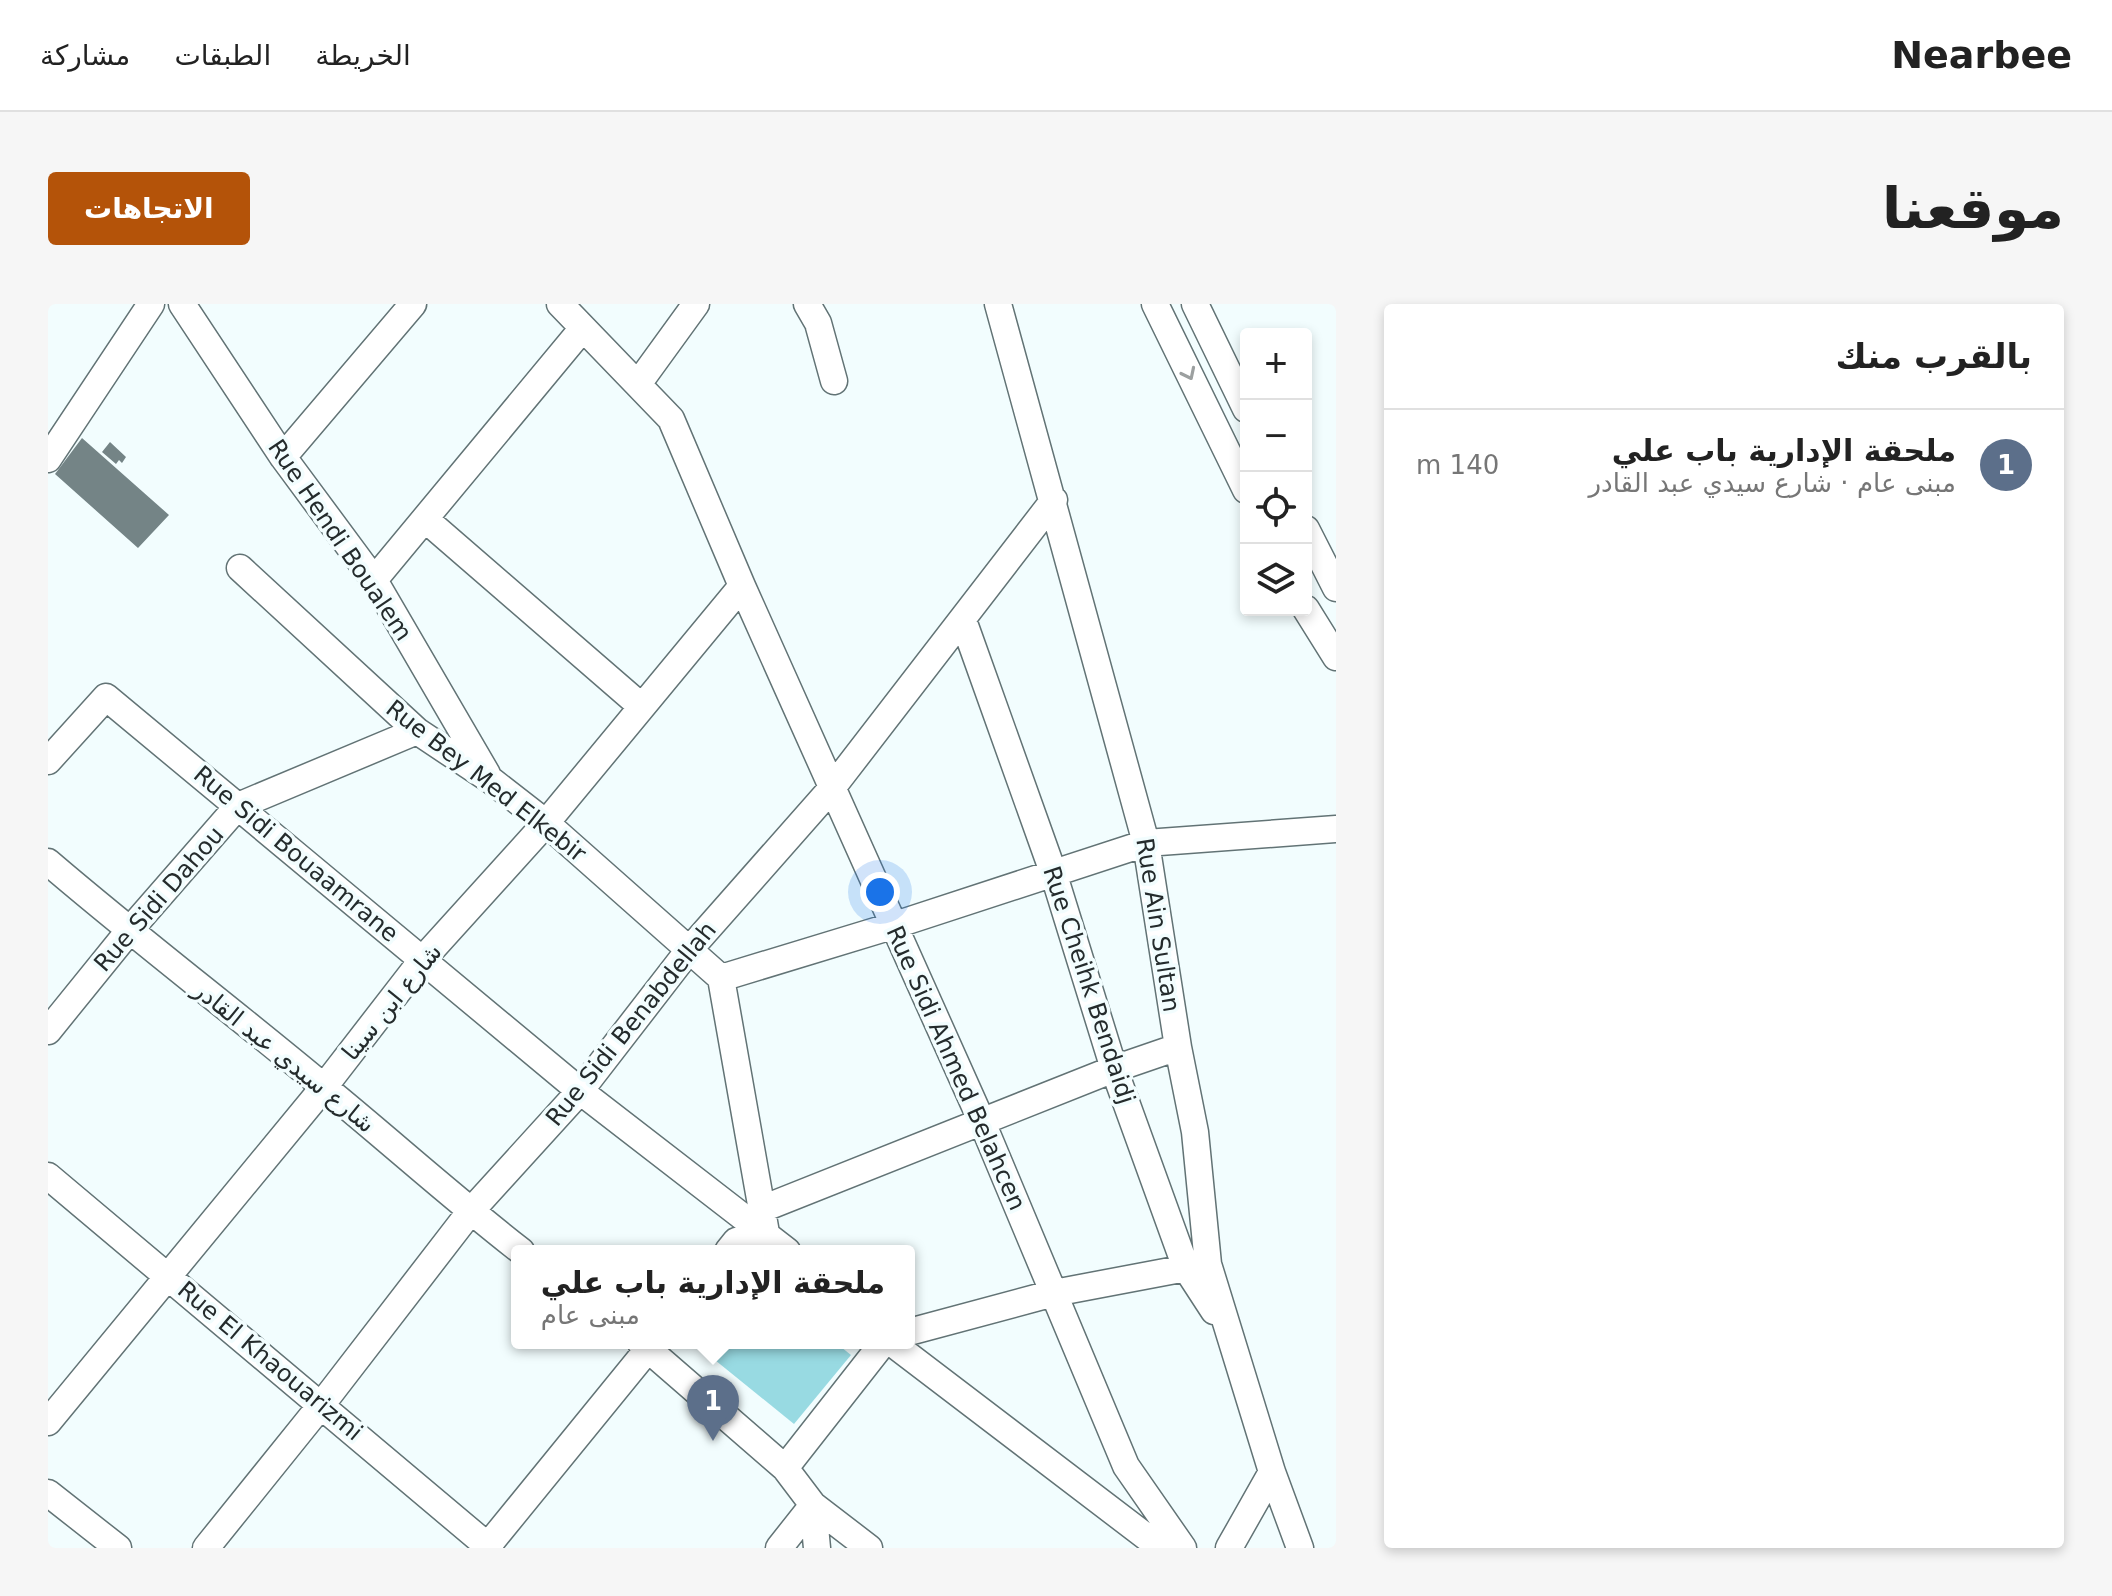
<!DOCTYPE html>
<html lang="ar">
<head>
<meta charset="utf-8">
<style>
  body { margin:0; font-family:"DejaVu Sans","Noto Naskh Arabic",sans-serif; background:#f6f6f6; color:#222; direction:rtl }
  .controls { position:absolute; right:24px; top:24px; display:grid; overflow:hidden; border-radius:8px; box-shadow:0 4px 12px #0003 }
  .controls button { width:72px; height:72px; display:grid; place-items:center; padding:0; border:0; border-bottom:2px solid #e0e0e0; background:#fff; color:#222; font:40px sans-serif }
  .you { position:absolute; left:832px; top:588px; width:28px; height:28px; margin:-20px; border:6px solid #fff; border-radius:50%; background:#1a73e8; box-shadow:0 0 0 12px #1a73e833 }
  .badge { display:grid; place-items:center; width:52px; height:52px; border-radius:50%; background:#b45309; color:#fff; font-size:26px; font-weight:700 }
  .pin { position:absolute; translate:-50% -66px; filter:drop-shadow(0 2px 4px #0008) }
  .pin::after { content:''; position:absolute; top:42px; width:28px; height:24px; background:inherit; clip-path:polygon(0 0,100% 0,50% 100%) }
  .popup { position:absolute; left:463px; top:941px; width:404px; height:104px; box-sizing:border-box; display:grid; place-content:center; border-radius:8px; background:#fff; filter:drop-shadow(0 2px 6px #0005); font-size:26px; white-space:nowrap; color:#767676 }
  .popup b { font-size:30px; color:#222 }
  .popup::after { content:''; position:absolute; left:50%; top:100%; margin-left:-16px; border:16px solid transparent; border-top-color:#fff }
  .list { margin:0; padding:0; list-style:none }
  h2 { display:flex; justify-content:space-between; align-items:center; height:104px; margin:0; padding:0 32px; font-size:34px }
  h2 small { font-size:26px; font-weight:400; color:#767676 }
  .list li { display:grid; grid-template-columns:52px 1fr auto; gap:24px; align-items:center; box-sizing:border-box; height:112px; padding:0 32px; border-top:2px solid #e0e0e0 }
  .list b { display:block; font-size:30px; white-space:nowrap }
  .list p { margin:0; font-size:26px; white-space:nowrap; color:#767676 }
  .list em { font-size:26px; font-style:normal; color:#767676 }
  .icon { flex:none; width:44px; height:44px; fill:none; stroke:currentColor; stroke-width:2; stroke-linecap:round; stroke-linejoin:round }
  .map { position:relative; flex:none; width:1288px; height:1244px; overflow:hidden; direction:ltr; border-radius:8px }
  header { display:flex; align-items:center; gap:48px; box-sizing:border-box; height:112px; padding:0 40px; background:#fff; border-bottom:2px solid #e0e0e0 }
  header strong { font-size:38px }
  nav { display:flex; gap:44px; margin-inline-start:auto; font-size:28px }
  .intro { display:flex; align-items:center; justify-content:space-between; box-sizing:border-box; height:192px; padding:0 48px }
  h1 { margin:0; font-size:56px }
  .button { padding:20px 36px; border-radius:8px; background:#b45309; color:#fff; font-size:28px; font-weight:700 }
  main { display:flex; gap:48px; padding:0 48px }
  aside { flex:1; background:#fff; border-radius:8px; box-shadow:0 4px 12px #0003 }
  .map>svg:first-child { display:block }
  .green { fill:#98dae2 }
  .building { fill:#748486 }
  .lines { fill:none; stroke-linecap:round; stroke-linejoin:round }
  .minor-casing { stroke:#627375; stroke-width:29 }
  .minor { stroke:#fff; stroke-width:26 }
  .oneway { stroke:#9ca0a0 }
  .labels { text-anchor:middle; dominant-baseline:central; stroke-width:7; stroke-linejoin:round; paint-order:stroke }
  .street-label { font-size:24px; fill:#242b2c; stroke:#f2fdfe }
</style>
</head>
<body>
<header>
<strong>Nearbee</strong>
<nav><a>الخريطة</a><a>الطبقات</a><a>مشاركة</a></nav>
</header>
<div class="intro"><h1>موقعنا</h1><a class="button">الاتجاهات</a></div>
<main>
<aside>
<h2>بالقرب منك<small></small></h2>
<ul class="list">
<li><span class="badge" style="background:#5c6f8a">1</span><div><b>ملحقة الإدارية باب علي</b><p>مبنى عام · شارع سيدي عبد القادر</p></div><em>140 m</em></li>
</ul>
</aside>
<div class="map">
<svg width="1288" height="1244" viewBox="0 0 1288 1244">
  <rect width="100%" height="100%" fill="#f2fdfe"/>
  <path class="green" d="M 646,1039 L 788,1039 L 803,1051 L 746,1120 Z"/>
  <path class="building" d="M 34,134 L 121,211 L 90,244 L 7,170 Z
    M 62,138 L 78,153 L 74,159 L 71,156 L 68,160 L 54,148 Z"/>
  <g class="lines">
    <defs>
      <path id="minor" d="M 134,0 L 235,153 L 326,276 L 439,470
        M 512,0 L 623,115 L 694,282 L 934,818 L 1078,1162 L 1135,1244
        M 759,0 L 770,19 L 786,77
        M 950,0 L 1098,539 L 1130,743 L 1147,828 L 1160,960 L 1224,1168 L 1252,1244
        M 1107,0 L 1198,186
        M 1147,0 L 1198,105
        M 590,80 L 648,0
        M 235,153 L 365,0
        M 0,155 L 103,0
        M 377,215 L 594,403
        M 1258,225 L 1288,284
        M 192,264 L 369,427 L 444,477 L 498,519 L 673,674 L 718,929 L 688,937 L 680,947
        M 326,276 L 535,24
        M 1258,305 L 1288,353
        M 915,316 L 1005,568 L 1066,765 L 1138,964 L 1166,1007
        M 0,457 L 58,393 L 532,787 L 739,947
        M 0,558 C 91,636 186,708 277,784 C 343,838 406,895 473,947
        M 673,674 L 844,622 L 1098,539 L 1288,525
        M 0,727 L 81,627 L 190,502 L 369,427
        M 0,872 L 442,1244
        M 714,905 L 1066,765 L 1130,743
        M 861,1028 L 1006,989 L 1154,961
        M 593,1039 L 737,1164 L 765,1201 L 821,1244
        M 844,1039 L 1113,1244
        M 0,1118 L 276,783 L 375,655 L 498,519 L 694,282
        M 737,1164 L 835,1039
        M 0,1189 L 70,1244
        M 765,1201 L 769,1244
        M 158,1244 L 274,1100 L 422,908 L 532,787 L 641,646 L 784,484 L 1006,196
        M 438,1244 L 605,1039
        M 731,1244 L 765,1201
        M 1181,1244 L 1224,1168"/>
    </defs>
    <use href="#minor" class="minor-casing"/>
    <use href="#minor" class="minor"/>
  </g>
  <defs><path id="oneway-chevron" d="M-2-3.5L2.5 0L-2 3.5" fill="none" stroke-width="1.6" stroke-linecap="round" stroke-linejoin="round" transform="scale(2)"/></defs>
  <use class="oneway" href="#oneway-chevron" transform="translate(1141 70) rotate(64)"/>
  <g class="labels">
    <g class="street-label">
      <text transform="translate(292 236) rotate(56)">Rue Hendi Boualem</text>
      <text transform="translate(438 477) rotate(38)">Rue Bey Med Elkebir</text>
      <text transform="translate(248 550) rotate(40)">Rue Sidi Bouaamrane</text>
      <text transform="translate(111 595) rotate(-49)">Rue Sidi Dahou</text>
      <text transform="translate(1110 621) rotate(81)">Rue Ain Sultan</text>
      <text transform="translate(1041 681) rotate(72)">Rue Cheihk Bendaidj</text>
      <text transform="translate(344 698) rotate(-51)">شارع ابن سينا</text>
      <text transform="translate(583 720) rotate(-51)">Rue Sidi Benabdellah</text>
      <text transform="translate(236 753) rotate(39)">شارع سيدي عبد القادر</text>
      <text transform="translate(908 764) rotate(66)">Rue Sidi Ahmed Belahcen</text>
      <text transform="translate(222 1057) rotate(40)">Rue El Khaouarizmi</text>
    </g>
  </g>
</svg>
<div class="controls">
<button>+</button>
<button>−</button>
<button><svg class="icon" aria-label="locate" viewBox="0 0 24 24"><circle cx="12" cy="12" r="6"/><path d="M12 2v4M12 18v4M2 12h4M18 12h4"/></svg></button>
<button><svg class="icon" aria-label="layers" viewBox="0 0 24 24"><path d="M12 4l9 5-9 5-9-5zM3 14l9 5 9-5"/></svg></button>
</div>
<div class="you"></div>
<div class="pin badge" style="left:665px;top:1137px;background:#5c6f8a">1</div>
<div class="popup"><b>ملحقة الإدارية باب علي</b>مبنى عام</div>
</div>
</main>
</body>
</html>
